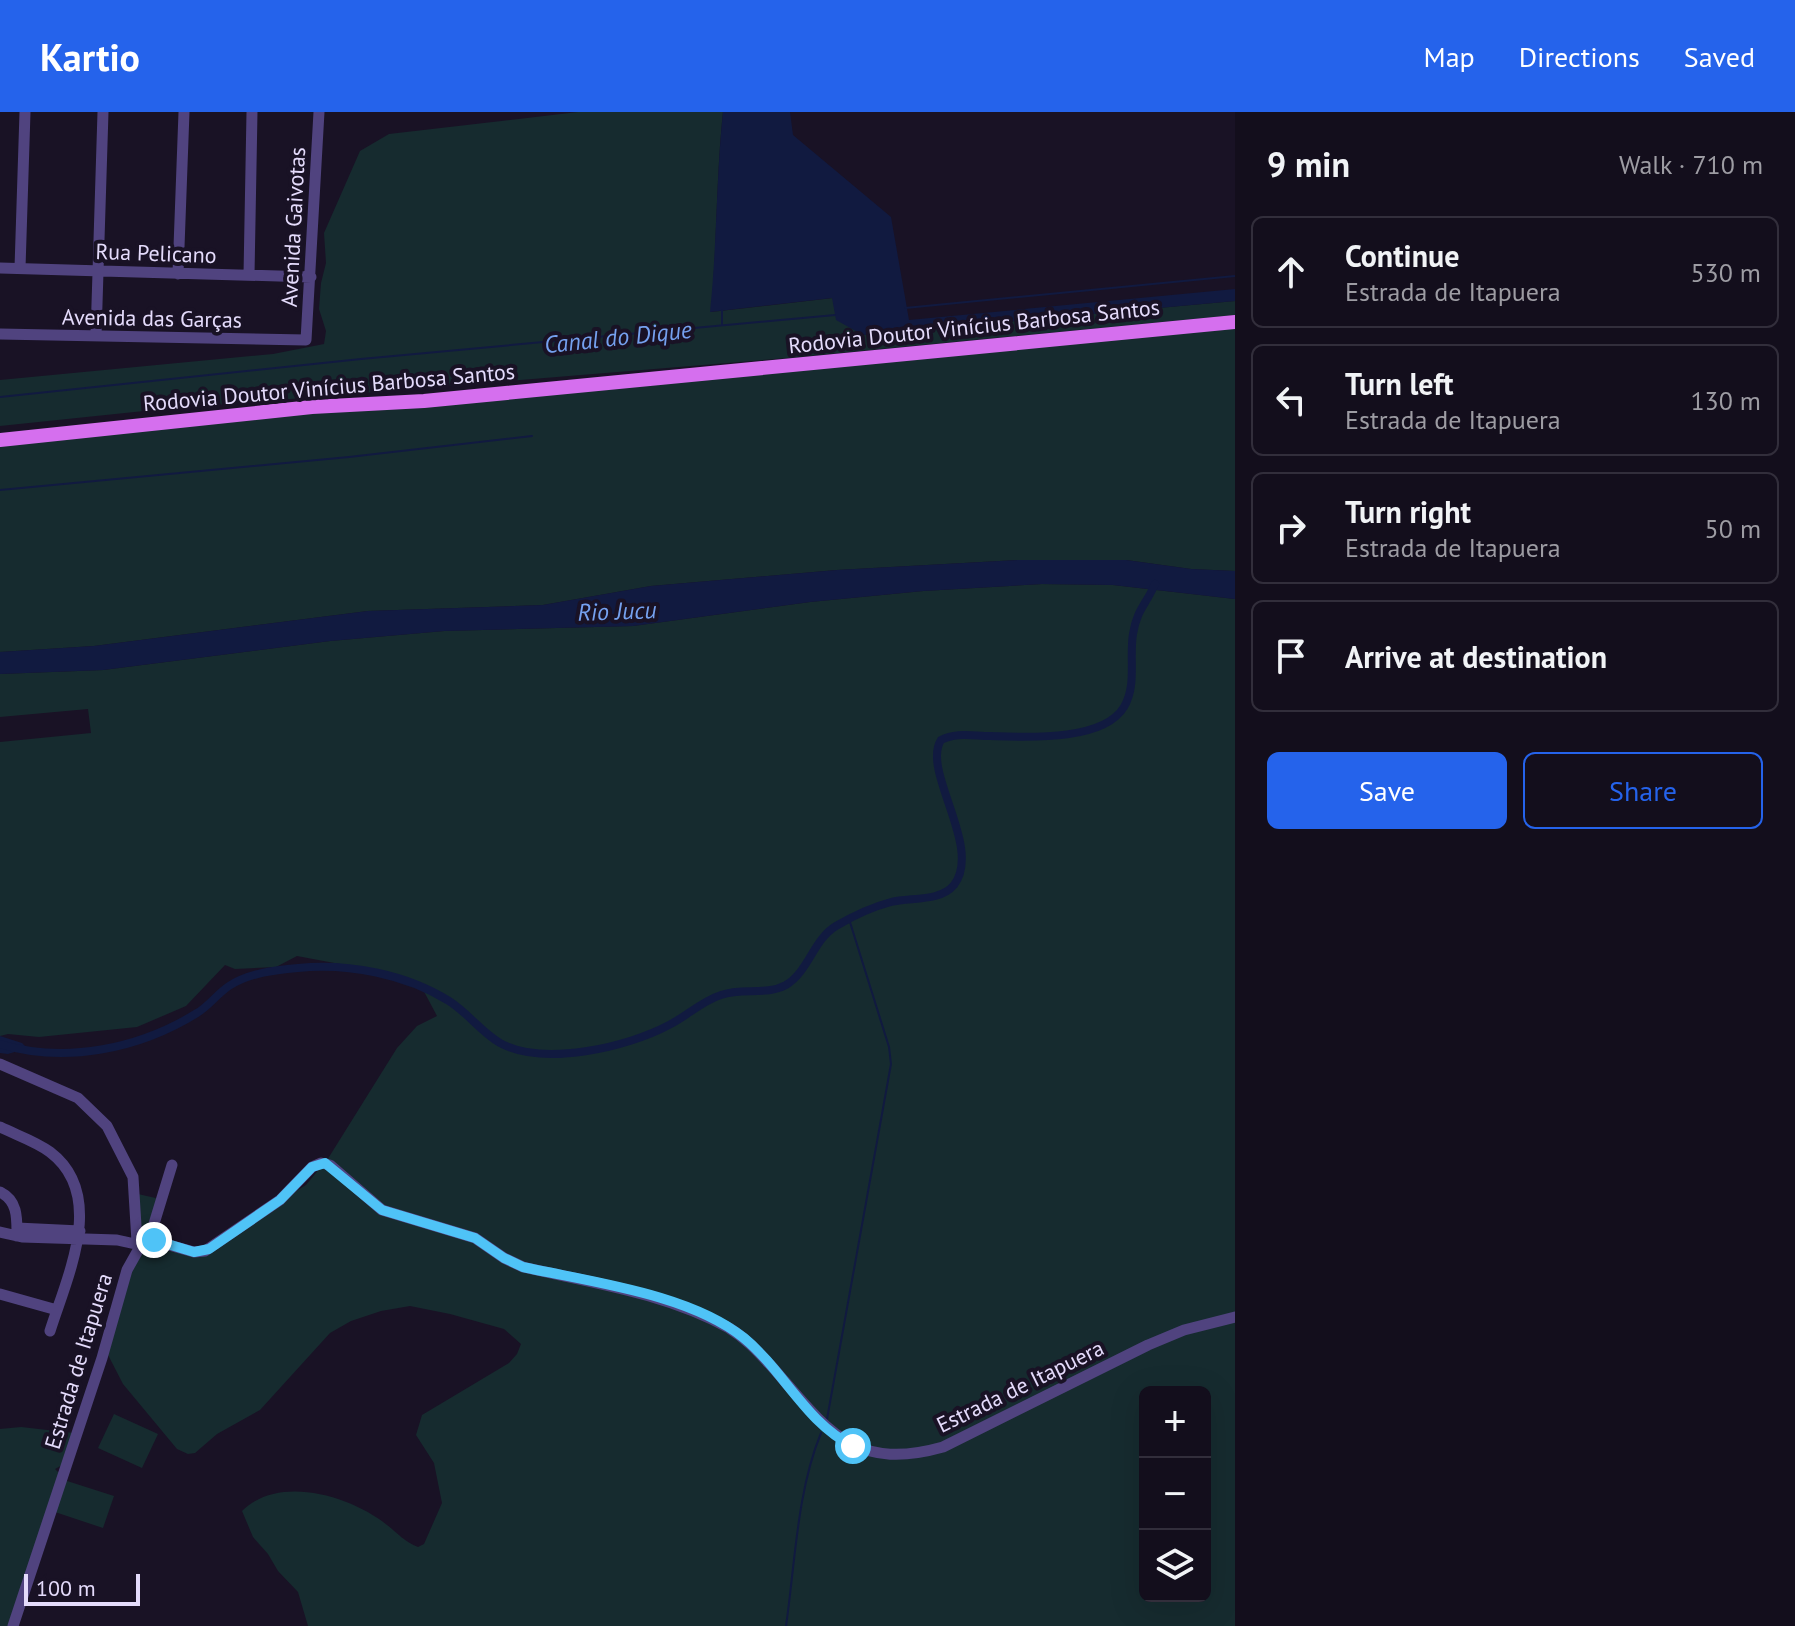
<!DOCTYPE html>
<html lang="en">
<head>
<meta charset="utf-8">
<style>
  body { margin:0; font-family:"PT Sans",sans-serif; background:#201c29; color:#f1f3f6 }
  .controls { position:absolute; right:24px; bottom:24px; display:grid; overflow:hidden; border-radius:12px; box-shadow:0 8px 32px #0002 }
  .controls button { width:72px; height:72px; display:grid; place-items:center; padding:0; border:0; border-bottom:2px solid #322e3b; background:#130e1c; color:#f1f3f6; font:40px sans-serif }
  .scale { position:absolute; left:24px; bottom:20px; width:116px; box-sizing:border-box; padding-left:8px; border:4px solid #e4dbfb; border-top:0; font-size:22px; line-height:28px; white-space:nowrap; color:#e4dbfb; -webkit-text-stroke:6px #191225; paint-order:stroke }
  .stop { position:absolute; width:24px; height:24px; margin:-18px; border:6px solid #4fc3f7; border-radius:50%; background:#fff }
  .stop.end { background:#4fc3f7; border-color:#fff; box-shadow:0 2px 8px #0008 }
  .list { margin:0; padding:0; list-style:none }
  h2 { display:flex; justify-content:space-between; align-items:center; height:104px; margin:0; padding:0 32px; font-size:34px }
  h2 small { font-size:26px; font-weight:400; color:#9d9ca3 }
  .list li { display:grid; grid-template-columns:52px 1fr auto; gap:24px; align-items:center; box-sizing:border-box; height:112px; margin:0 16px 16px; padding:0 16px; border:2px solid #322e3b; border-radius:12px }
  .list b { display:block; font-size:30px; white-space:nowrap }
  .list p { margin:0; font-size:26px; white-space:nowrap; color:#9d9ca3 }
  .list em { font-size:26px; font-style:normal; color:#9d9ca3 }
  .actions { display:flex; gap:16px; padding:24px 32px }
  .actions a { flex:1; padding:18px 0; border:2px solid #2563eb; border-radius:12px; text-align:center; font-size:28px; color:#2563eb }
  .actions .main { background:#2563eb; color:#fff }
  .icon { flex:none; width:44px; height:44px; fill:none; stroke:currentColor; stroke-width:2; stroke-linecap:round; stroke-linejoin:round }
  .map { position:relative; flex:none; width:1235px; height:1514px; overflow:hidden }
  header { display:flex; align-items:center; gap:48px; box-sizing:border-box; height:112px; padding:0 40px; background:#2563eb; color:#fff }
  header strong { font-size:38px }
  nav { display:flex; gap:44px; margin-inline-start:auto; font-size:28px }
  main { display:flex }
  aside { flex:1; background:#130e1c }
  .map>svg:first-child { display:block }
  .green { fill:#162b2f; fill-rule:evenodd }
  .water { fill:#111a40 }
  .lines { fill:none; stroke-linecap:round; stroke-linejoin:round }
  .stream { stroke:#111a40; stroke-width:2 }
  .canal { stroke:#111a40; stroke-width:8 }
  .minor { stroke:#50437f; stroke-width:11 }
  .major { stroke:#d56fee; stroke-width:14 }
  .route { stroke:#4fc3f7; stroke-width:10 }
  .labels { text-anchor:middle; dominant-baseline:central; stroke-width:8; stroke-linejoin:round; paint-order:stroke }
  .street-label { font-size:22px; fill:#e4dbfb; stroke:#191225 }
  .water-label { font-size:24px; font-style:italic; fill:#75a1ef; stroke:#191225 }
</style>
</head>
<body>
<header>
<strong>Kartio</strong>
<nav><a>Map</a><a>Directions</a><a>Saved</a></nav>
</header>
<main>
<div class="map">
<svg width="1235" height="1514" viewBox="0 0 1235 1514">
  <rect width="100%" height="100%" fill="#191225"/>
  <path class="green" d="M 578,0 L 723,0 C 716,67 717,134 711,200 L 833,186 L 863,223 L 1235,189 L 1235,203 L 787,246 L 144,299 L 0,314 L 0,268 L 273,242 L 324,232 L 326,219 L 319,197 L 321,171 L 326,151 L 324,121 L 360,39 L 389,22 Z
    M 1235,216 L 1235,459 L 1191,457 L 1126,448 L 1018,448 L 837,458 L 651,474 L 543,493 L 368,499 L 94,534 L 0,540 L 0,327 Z
    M 1042,472 L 1113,473 L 1235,487 L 1235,1514 L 308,1514 L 298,1480 L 278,1459 L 268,1442 L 253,1425 L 242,1399 C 279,1362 351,1384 387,1413 C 400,1423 402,1428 418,1435 L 424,1432 L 442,1391 L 434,1351 L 416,1323 L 422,1303 L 509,1251 L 517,1242 L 521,1232 L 504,1217 L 450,1202 L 410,1194 L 381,1199 L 351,1209 L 330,1221 L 260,1298 L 217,1322 L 195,1341 L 188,1342 L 177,1337 L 123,1272 L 106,1239 C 117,1203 123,1153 153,1130 L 191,1142 L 306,1073 L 329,1045 L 397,936 L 417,914 L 437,904 L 420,872 L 398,863 L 297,844 L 276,855 L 235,857 L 225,853 L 186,894 L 137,915 L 39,925 L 8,922 L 0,924 L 0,630 L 91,621 L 88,597 L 0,605 L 0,562 L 103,558 L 330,529 L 444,519 L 633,514 L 810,490 L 923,479 ZM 1145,1280 L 1205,1280 L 1205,1484 L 1145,1484 Z
    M 138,1082 L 160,1087 L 146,1121 L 140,1119 Z
    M 114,1302 L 158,1322 L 142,1356 L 98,1336 Z
    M 21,1315 L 74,1321 L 64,1352 L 55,1357 L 60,1362 L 16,1514 L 0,1514 L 0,1317 Z
    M 64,1368 L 114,1384 L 103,1416 L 55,1400 Z"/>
  <path class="water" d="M 723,0 L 790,0 L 793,23 L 891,105 L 909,208 L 1235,177 L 1235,189 L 863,223 L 836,208 L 832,186 L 710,200 C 717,134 716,67 723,0 Z
    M 1018,448 L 1126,448 L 1191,457 L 1235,459 L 1235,487 L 1113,473 L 1042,472 L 923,479 L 810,490 L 633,514 L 444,519 L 330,529 L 103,558 L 0,562 L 0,540 L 94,534 L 368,499 L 543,493 L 651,474 L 837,458 Z
    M 0,924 L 22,931 L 27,936 L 8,942 L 0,941 Z"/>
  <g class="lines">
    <path class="stream" d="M 905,196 L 1235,164
      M 722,198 L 722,212
      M 0,285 L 361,247 L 835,203
      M 0,378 L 349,345 L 532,324
      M 827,1307 L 891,952 L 889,935 L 849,807
      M 786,1514 C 795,1452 797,1379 821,1321"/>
    <path class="canal" d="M 0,932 C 65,952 139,937 197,901 C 209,894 217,882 229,874 C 249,861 275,858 298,856 C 348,851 406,862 449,889 C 468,901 481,920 500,931 C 544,955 628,935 669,913 C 687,904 702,889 721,883 C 742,875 766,884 786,873 C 809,859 813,828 836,814 C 853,804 872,795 891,790 C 911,785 940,790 954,773 C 983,735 921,659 941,628 C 956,620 973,624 990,624 C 1025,625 1103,630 1124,595 C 1137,573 1129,546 1133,522 C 1137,497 1146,493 1155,472"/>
    <path class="minor" d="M 0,156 L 311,165
      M 20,156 L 25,0
      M 178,162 L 184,0
      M 249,163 L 252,0
      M 0,222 L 306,228 L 319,0
      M 96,224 L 103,0
      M 0,952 L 78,986 L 107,1014 L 133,1065 L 137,1130
      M 0,1015 C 16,1023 35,1029 50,1040 C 107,1083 67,1165 50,1219
      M 0,1080 C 18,1089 17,1106 17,1124
      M 17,1116 L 80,1119
      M 0,1120 L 22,1125 L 117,1128 L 140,1133
      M 149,1128 L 172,1053
      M 0,1182 L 57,1198
      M 13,1514 L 102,1246 L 127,1158 L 141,1133 L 151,1128 L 194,1140 L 205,1139 L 280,1088 L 312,1055 L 321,1051 L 330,1053 L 382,1098 L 475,1126 L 504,1146 L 523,1155 C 593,1171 665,1181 729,1216 C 747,1227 760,1242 774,1257 C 827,1318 854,1360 943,1335 L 1148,1233 L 1184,1218 L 1235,1205"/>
    <path class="major" d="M 0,328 L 312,295 L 424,289 L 1235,210"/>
  </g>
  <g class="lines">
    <path class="route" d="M 154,1128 L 194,1140 L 209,1137 L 280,1088 L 312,1055 L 325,1051 L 382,1098 L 475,1126 L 504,1146 L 523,1155 C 591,1170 690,1182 744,1226 C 784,1259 806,1311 853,1334"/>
  </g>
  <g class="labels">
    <g class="street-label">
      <text transform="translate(293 115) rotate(-87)">Avenida Gaivotas</text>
      <text transform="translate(156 141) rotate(2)">Rua Pelicano</text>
      <text transform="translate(152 206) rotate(1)">Avenida das Garças</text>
      <text transform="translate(974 214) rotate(-6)">Rodovia Doutor Vinícius Barbosa Santos</text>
      <text transform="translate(329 275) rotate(-5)">Rodovia Doutor Vinícius Barbosa Santos</text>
      <text transform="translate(78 1249) rotate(-73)">Estrada de Itapuera</text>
      <text transform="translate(1020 1274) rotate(-26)">Estrada de Itapuera</text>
    </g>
    <g class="water-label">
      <text transform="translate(618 225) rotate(-6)">Canal do Dique</text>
      <text transform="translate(617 499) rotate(-2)">Rio Jucu</text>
    </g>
  </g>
</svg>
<div class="controls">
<button>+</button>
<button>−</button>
<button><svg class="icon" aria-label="layers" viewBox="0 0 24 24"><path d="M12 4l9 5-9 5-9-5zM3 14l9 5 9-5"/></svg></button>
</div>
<div class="scale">100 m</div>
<div class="stop" style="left:853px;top:1334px"></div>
<div class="stop end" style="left:154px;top:1128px"></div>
</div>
<aside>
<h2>9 min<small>Walk · 710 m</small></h2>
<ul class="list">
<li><svg class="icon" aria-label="ahead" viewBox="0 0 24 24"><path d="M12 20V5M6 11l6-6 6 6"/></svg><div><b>Continue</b><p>Estrada de Itapuera</p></div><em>530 m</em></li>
<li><svg class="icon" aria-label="left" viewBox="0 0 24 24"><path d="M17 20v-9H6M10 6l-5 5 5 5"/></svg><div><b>Turn left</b><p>Estrada de Itapuera</p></div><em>130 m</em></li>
<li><svg class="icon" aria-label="right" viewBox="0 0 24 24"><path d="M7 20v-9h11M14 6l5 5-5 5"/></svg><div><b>Turn right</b><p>Estrada de Itapuera</p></div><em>50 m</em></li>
<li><svg class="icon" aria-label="arrive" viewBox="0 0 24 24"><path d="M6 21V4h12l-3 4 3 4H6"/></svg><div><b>Arrive at destination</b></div></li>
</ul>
<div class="actions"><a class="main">Save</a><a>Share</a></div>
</aside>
</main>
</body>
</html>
